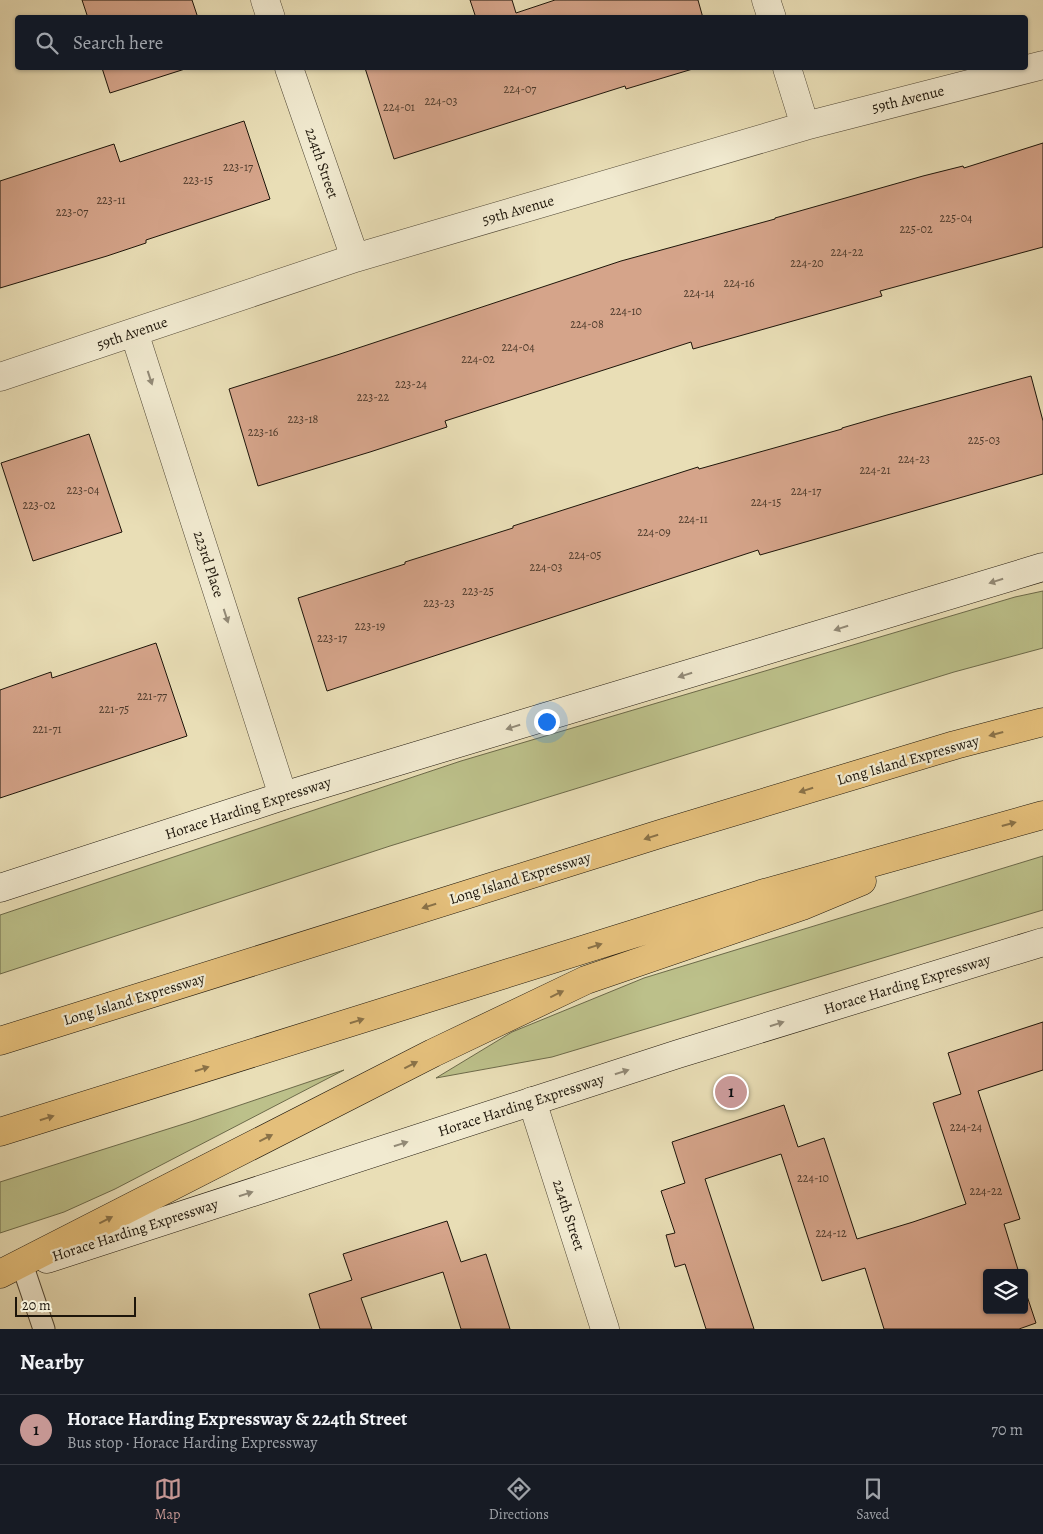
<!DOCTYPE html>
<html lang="en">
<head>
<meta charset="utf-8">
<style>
  body { margin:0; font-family:Alegreya,serif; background:#20242c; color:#f1f3f6 }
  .controls { position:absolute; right:15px; bottom:15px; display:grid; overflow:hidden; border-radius:5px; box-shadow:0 1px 4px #0004 }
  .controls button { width:45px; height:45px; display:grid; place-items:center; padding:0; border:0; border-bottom:1px solid #363941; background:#171b24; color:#f1f3f6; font:25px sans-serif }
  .scale { position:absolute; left:15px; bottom:12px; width:121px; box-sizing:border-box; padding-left:5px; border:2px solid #1d150a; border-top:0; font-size:14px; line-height:18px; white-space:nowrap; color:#1d150a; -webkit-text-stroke:4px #f1ead0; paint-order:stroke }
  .you { position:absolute; left:546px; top:721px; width:18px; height:18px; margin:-12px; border:4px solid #fff; border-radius:50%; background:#1a73e8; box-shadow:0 0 0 8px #1a73e833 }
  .badge { display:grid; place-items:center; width:32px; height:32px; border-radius:50%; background:#c59692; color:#111; font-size:16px; font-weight:700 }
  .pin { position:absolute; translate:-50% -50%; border:2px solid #fff; box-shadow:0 1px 5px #0006 }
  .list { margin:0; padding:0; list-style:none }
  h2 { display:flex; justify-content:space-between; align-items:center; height:65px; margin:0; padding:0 20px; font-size:21px }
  h2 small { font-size:16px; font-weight:400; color:#9ea1a6 }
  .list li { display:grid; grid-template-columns:32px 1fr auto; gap:15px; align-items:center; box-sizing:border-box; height:70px; padding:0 20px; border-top:1px solid #363941 }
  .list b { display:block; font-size:19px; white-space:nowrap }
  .list p { margin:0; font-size:16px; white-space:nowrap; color:#9ea1a6 }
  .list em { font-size:16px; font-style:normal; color:#9ea1a6 }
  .icon { flex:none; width:28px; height:28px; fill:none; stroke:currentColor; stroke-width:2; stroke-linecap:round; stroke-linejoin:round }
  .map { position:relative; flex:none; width:1043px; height:1329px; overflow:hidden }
  .search { position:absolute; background:#171b24; box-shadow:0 1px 4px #0004; left:15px; right:15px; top:15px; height:55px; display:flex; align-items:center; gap:12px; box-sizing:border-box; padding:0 18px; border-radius:5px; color:#9ea1a6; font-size:19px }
  .sheet { height:135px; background:#171b24 }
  nav { display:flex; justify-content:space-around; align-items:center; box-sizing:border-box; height:70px; border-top:1px solid #363941; background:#171b24; font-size:14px; color:#9ea1a6 }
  nav a { display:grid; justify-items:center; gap:2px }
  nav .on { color:#c59692 }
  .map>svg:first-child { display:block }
  .green { fill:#bcc08a; stroke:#6c6a4a }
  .building { fill:#d5a48a; stroke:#1d150a }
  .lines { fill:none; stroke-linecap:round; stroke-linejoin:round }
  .lane-casing { stroke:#504735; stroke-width:23 }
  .street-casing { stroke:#504735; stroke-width:29 }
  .secondary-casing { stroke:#1d150a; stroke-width:29 }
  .highway-casing { stroke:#1d150a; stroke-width:29 }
  .lane { stroke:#f1ead0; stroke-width:21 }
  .street { stroke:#f1ead0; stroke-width:28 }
  .secondary { stroke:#f1ead0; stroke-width:28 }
  .highway { stroke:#e4bf7b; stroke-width:28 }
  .oneway { fill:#928a77 }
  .oneway2 { fill:#8a7248 }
  .labels { text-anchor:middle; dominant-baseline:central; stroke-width:4.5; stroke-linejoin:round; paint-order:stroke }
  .number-label { font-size:12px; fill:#4b392a }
  .street-label { font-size:15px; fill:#1d150a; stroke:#f1ead0 }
</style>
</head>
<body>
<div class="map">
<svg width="1043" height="1329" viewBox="0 0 1043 1329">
  <rect width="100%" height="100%" fill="#e9deb6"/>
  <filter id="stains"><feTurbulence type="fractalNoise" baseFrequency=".004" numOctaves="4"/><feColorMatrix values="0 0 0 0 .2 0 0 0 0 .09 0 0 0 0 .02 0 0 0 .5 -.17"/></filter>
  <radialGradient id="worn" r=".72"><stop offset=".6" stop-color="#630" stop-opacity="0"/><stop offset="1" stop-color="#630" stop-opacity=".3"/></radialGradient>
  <path class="green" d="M 1043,591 L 1043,648 L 954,672 L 390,846 L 0,974 L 0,915 L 461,761 L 1015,597 Z
    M 1043,856 L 1043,910 L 552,1057 L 436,1078 L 512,1032 L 644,978 Z
    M 344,1070 L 115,1189 L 64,1212 L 0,1233 L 0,1182 L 190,1122 Z"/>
  <path class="building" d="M 82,0 L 192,0 L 198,18 L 88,18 Z
    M 470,0 L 512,0 L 516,13 L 555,0 L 698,0 L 703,18 L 476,18 Z
    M 102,68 L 188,68 L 110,93 Z
    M 365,68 L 696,68 L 626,89 L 625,86 L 394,159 Z
    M 244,121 L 270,199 L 146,240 L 146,243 L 107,256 L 0,288 L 0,181 L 114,144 L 120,162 Z
    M 1043,143 L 1043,247 L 880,291 L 882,296 L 693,349 L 691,342 L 445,421 L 447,427 L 370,452 L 258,486 L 229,389 L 337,355 L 621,261 L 775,219 L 775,218 L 923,176 L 963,166 L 964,168 Z
    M 1031,376 L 1043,421 L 1043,474 L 760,555 L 758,550 L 327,691 L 298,598 L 405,564 L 405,562 L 513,528 L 513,526 L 698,467 L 699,469 L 842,429 L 842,428 L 887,415 Z
    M 89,434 L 122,532 L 33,561 L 1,463 Z
    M 156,643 L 187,736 L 0,798 L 0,690 L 51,672 L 52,678 Z
    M 1043,1022 L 1043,1070 L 978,1091 L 1020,1219 L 1004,1224 L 1019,1273 L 987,1273 L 987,1310 L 1024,1310 L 1024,1287 L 1036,1323 L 1019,1329 L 884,1329 L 865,1268 L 822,1281 L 781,1154 L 705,1179 L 754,1329 L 706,1329 L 685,1264 L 675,1267 L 666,1235 L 675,1233 L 661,1191 L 685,1183 L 672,1142 L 784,1105 L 798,1147 L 824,1138 L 857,1239 L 913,1222 L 966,1204 L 933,1103 L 961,1094 L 948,1053 Z
    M 447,1221 L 461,1262 L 486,1254 L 510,1329 L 461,1329 L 443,1272 L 361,1298 L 372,1329 L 320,1329 L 309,1294 L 352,1280 L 343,1254 Z"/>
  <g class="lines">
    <defs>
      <path id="lane" d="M 23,1267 L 44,1329"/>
      <path id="street" d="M 265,0 L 271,18
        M 766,0 L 772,18
        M 289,68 L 355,258
        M 787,68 L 805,126
        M 134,332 L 283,796
        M 0,377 L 355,258 L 805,126 L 1043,65
        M 532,1101 L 605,1329"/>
      <path id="secondary" d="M 0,888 L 283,796 L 1043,567
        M 47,1259 L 678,1054 L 1043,942"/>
      <path id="highway" d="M 0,1041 L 663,833 L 955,745 L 1043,722
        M 0,1132 L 761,894 L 1043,815
        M 0,1274 L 433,1053 L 586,980 L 802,906 L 862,881"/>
    </defs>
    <use href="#lane" class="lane-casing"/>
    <use href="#street" class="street-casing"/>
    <use href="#secondary" class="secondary-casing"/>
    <use href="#highway" class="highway-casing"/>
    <use href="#lane" class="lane"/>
    <use href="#street" class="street"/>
    <use href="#secondary" class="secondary"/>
    <use href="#highway" class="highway"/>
  </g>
  <defs><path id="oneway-solid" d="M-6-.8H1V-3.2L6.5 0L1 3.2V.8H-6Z" transform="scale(1.25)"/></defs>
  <g class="oneway">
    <use href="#oneway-solid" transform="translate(150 378) rotate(72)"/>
    <use href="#oneway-solid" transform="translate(996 581) rotate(163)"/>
    <use href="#oneway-solid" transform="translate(226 616) rotate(72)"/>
    <use href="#oneway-solid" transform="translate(841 628) rotate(163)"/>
    <use href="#oneway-solid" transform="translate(685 675) rotate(163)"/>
    <use href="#oneway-solid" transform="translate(513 727) rotate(163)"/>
    <use href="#oneway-solid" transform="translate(777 1024) rotate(-17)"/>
    <use href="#oneway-solid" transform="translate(622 1072) rotate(-18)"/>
    <use href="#oneway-solid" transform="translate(401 1144) rotate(-18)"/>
    <use href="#oneway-solid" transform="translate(246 1194) rotate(-18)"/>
  </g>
  <g class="oneway2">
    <use href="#oneway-solid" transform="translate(996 734) rotate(165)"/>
    <use href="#oneway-solid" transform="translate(806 790) rotate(163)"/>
    <use href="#oneway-solid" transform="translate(1009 824) rotate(-15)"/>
    <use href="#oneway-solid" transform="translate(651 837) rotate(163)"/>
    <use href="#oneway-solid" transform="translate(429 906) rotate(163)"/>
    <use href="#oneway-solid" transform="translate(595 946) rotate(-17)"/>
    <use href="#oneway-solid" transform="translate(557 994) rotate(-26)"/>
    <use href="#oneway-solid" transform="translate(357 1021) rotate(-17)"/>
    <use href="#oneway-solid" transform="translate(411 1065) rotate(-27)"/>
    <use href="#oneway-solid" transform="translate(202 1069) rotate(-17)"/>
    <use href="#oneway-solid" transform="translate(47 1118) rotate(-17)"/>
    <use href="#oneway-solid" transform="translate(266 1138) rotate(-27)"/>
    <use href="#oneway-solid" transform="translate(106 1220) rotate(-27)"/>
  </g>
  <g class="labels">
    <g class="number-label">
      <text x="520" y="89">224-07</text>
      <text x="441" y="101">224-03</text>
      <text x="399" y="107">224-01</text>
      <text x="238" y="167">223-17</text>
      <text x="198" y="180">223-15</text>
      <text x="111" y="200">223-11</text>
      <text x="72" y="212">223-07</text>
      <text x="956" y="218">225-04</text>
      <text x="916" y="229">225-02</text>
      <text x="847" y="252">224-22</text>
      <text x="807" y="263">224-20</text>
      <text x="739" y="283">224-16</text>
      <text x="699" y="293">224-14</text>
      <text x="626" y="311">224-10</text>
      <text x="587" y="324">224-08</text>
      <text x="518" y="347">224-04</text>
      <text x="478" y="359">224-02</text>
      <text x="411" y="384">223-24</text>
      <text x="373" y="397">223-22</text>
      <text x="303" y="419">223-18</text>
      <text x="263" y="432">223-16</text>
      <text x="984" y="440">225-03</text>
      <text x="914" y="459">224-23</text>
      <text x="875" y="470">224-21</text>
      <text x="83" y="490">223-04</text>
      <text x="806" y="491">224-17</text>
      <text x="766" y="502">224-15</text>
      <text x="39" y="505">223-02</text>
      <text x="693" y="519">224-11</text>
      <text x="654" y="532">224-09</text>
      <text x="585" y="555">224-05</text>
      <text x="546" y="567">224-03</text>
      <text x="478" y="591">223-25</text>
      <text x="439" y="603">223-23</text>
      <text x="370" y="626">223-19</text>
      <text x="332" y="638">223-17</text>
      <text x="152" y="696">221-77</text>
      <text x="114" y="709">221-75</text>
      <text x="47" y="729">221-71</text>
      <text x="966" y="1127">224-24</text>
      <text x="813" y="1178">224-10</text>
      <text x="986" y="1191">224-22</text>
      <text x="831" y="1233">224-12</text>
    </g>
    <g class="street-label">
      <text transform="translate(908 99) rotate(-14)">59th Avenue</text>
      <text transform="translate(322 163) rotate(71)">224th Street</text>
      <text transform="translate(518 210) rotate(-16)">59th Avenue</text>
      <text transform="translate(132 333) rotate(-19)">59th Avenue</text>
      <text transform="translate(209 564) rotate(72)">223rd Place</text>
      <text transform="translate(908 760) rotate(-16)">Long Island Expressway</text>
      <text transform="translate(248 808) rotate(-18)">Horace Harding Expressway</text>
      <text transform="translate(520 878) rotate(-17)">Long Island Expressway</text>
      <text transform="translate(907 984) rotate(-17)">Horace Harding Expressway</text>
      <text transform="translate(134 999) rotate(-17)">Long Island Expressway</text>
      <text transform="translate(521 1105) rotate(-18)">Horace Harding Expressway</text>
      <text transform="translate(569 1215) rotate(72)">224th Street</text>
      <text transform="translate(135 1230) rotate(-18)">Horace Harding Expressway</text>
    </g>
  </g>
  <rect width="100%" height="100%" filter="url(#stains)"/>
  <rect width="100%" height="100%" fill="url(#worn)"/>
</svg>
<div class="controls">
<button><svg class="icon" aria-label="layers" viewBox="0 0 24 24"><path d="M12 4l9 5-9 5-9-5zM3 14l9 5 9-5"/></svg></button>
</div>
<div class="scale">20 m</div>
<div class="you"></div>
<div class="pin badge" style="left:731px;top:1092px">1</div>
<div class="search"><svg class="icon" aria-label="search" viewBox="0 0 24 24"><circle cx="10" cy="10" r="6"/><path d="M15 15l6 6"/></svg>Search here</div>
</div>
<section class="sheet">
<h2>Nearby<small></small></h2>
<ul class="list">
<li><span class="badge">1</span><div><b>Horace Harding Expressway &amp; 224th Street</b><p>Bus stop · Horace Harding Expressway</p></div><em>70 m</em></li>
</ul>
</section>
<nav>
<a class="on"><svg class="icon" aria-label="map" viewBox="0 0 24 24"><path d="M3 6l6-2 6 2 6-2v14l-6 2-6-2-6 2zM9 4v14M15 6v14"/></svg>Map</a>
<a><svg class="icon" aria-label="directions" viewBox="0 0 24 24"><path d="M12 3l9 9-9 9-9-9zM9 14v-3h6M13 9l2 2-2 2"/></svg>Directions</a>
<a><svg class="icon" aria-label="saved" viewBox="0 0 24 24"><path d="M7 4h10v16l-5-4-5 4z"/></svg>Saved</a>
</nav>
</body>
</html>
